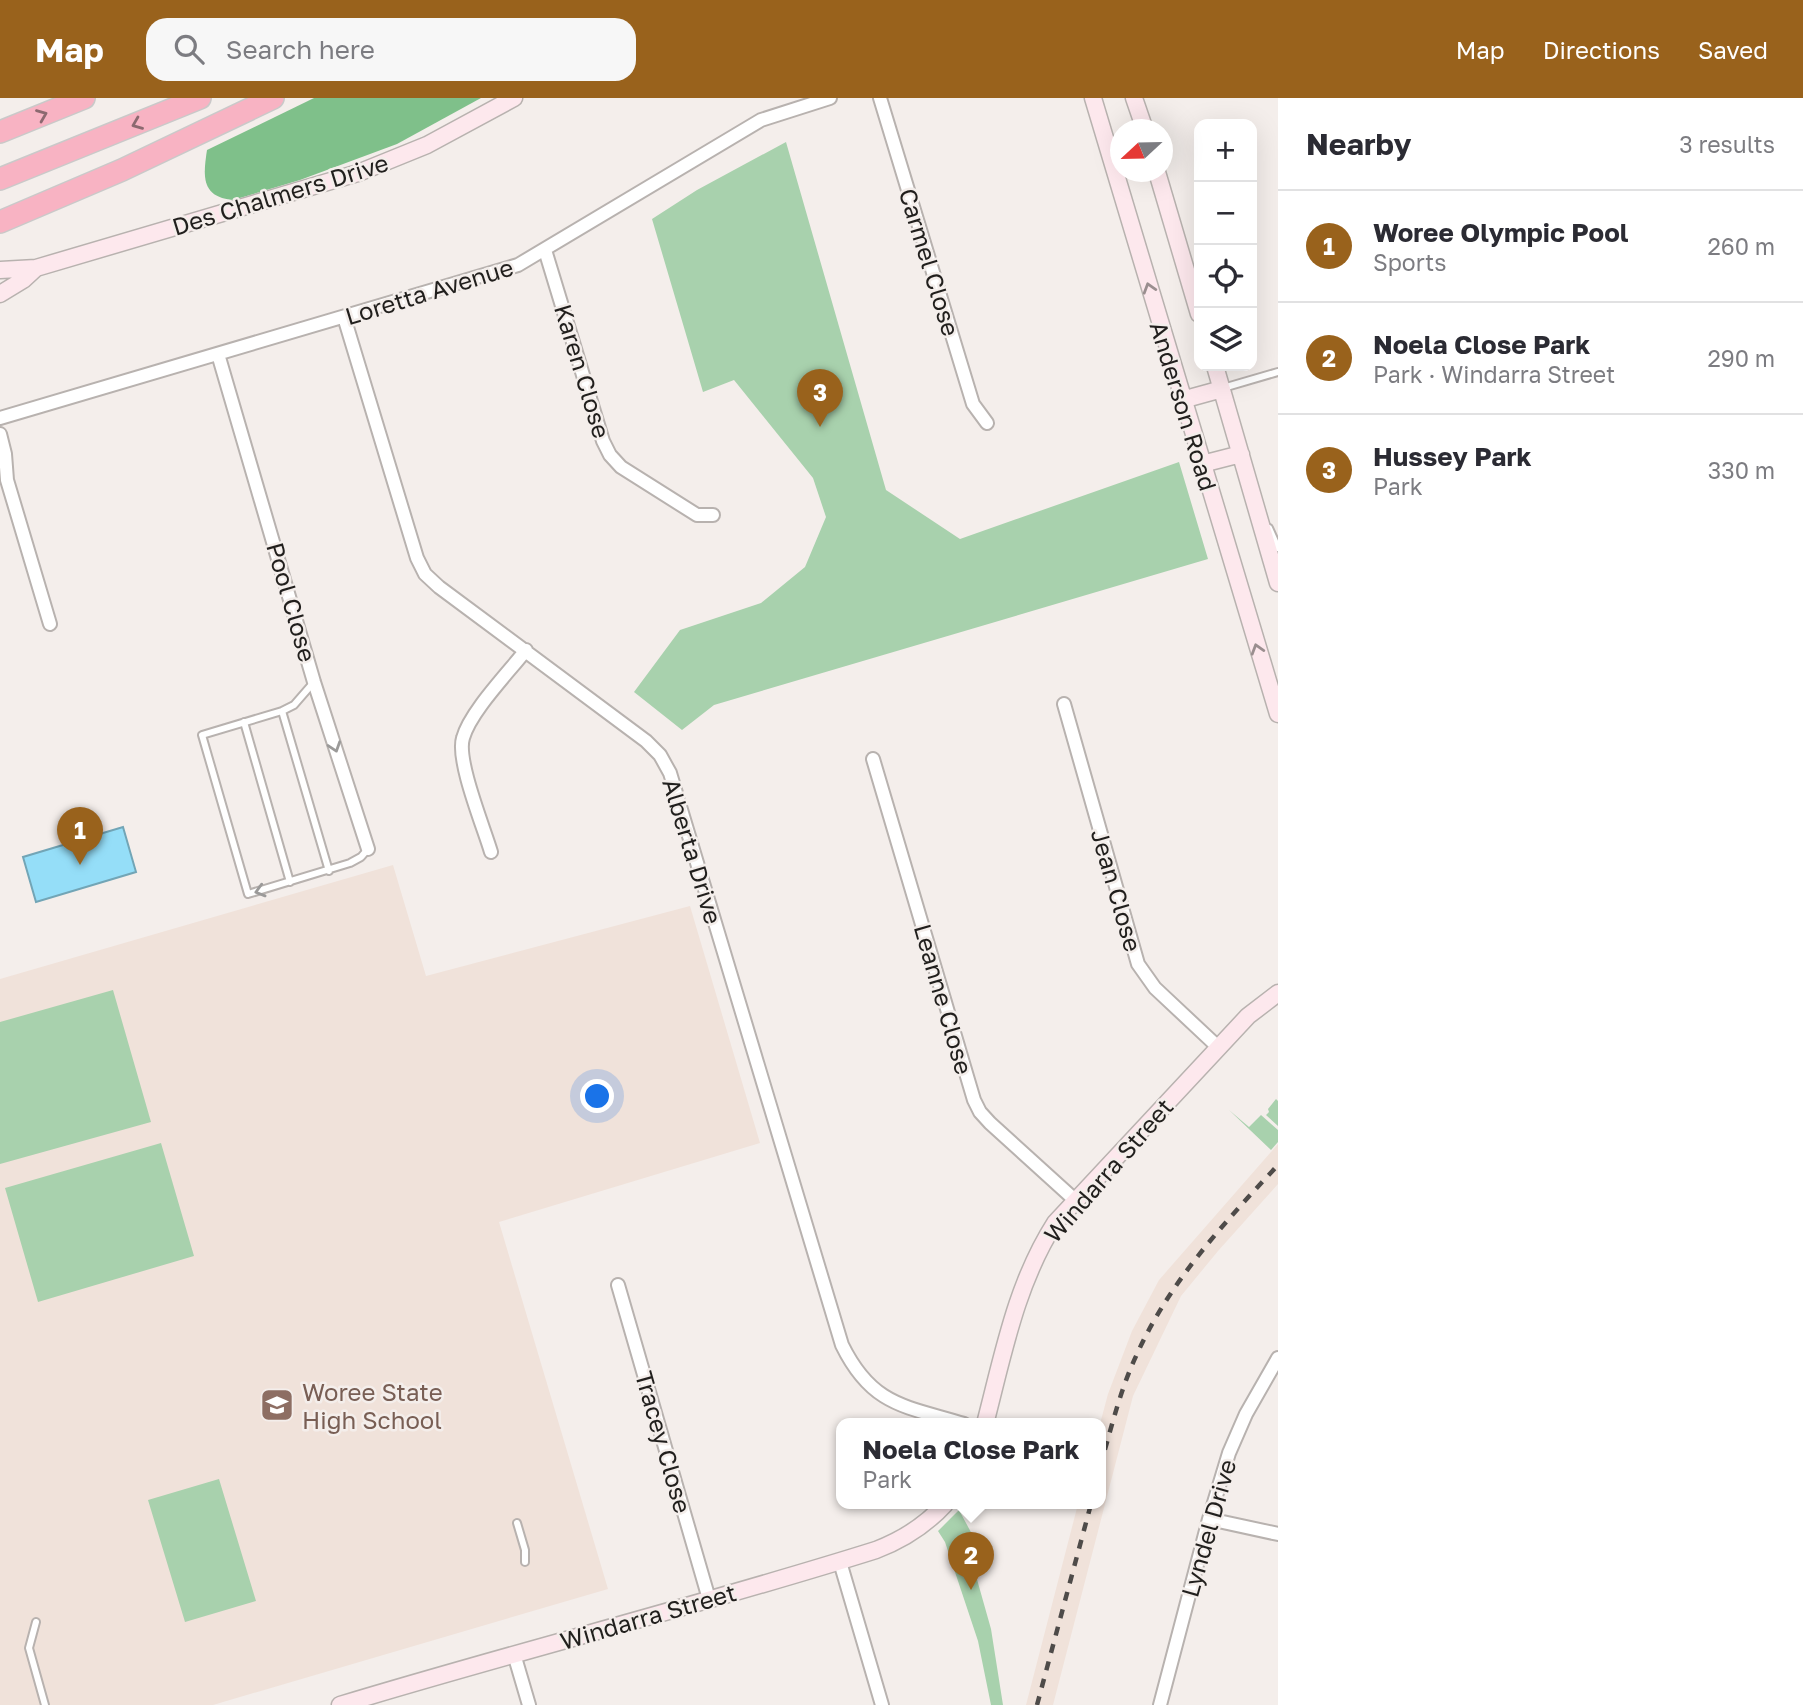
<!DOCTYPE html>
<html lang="en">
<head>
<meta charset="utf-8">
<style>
  body { margin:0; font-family:"Golos Text",sans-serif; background:#f7f7f7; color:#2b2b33 }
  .controls { position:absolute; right:21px; top:21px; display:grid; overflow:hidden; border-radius:14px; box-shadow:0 7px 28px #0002 }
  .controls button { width:63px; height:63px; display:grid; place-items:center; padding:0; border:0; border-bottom:2px solid #e1e1e2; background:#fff; color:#2b2b33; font:35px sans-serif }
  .compass { position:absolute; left:1110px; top:21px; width:63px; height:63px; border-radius:50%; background:#fff; box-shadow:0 7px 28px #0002; rotate:248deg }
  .you { position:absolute; left:598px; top:999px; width:24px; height:24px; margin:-18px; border:5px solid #fff; border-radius:50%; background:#1a73e8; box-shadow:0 0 0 10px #1a73e833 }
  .badge { display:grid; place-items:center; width:46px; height:46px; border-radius:50%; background:#99621c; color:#fff; font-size:23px; font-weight:700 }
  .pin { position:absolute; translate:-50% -58px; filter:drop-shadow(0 2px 4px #0008) }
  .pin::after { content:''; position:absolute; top:37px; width:24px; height:21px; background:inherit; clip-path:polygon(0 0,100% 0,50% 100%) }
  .popup { position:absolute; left:836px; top:1320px; width:270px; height:91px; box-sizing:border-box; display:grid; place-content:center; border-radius:14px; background:#fff; filter:drop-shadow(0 2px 5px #0005); font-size:23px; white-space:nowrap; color:#7c7c81 }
  .popup b { font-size:26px; color:#2b2b33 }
  .popup::after { content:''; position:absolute; left:50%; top:100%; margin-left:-14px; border:14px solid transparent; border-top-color:#fff }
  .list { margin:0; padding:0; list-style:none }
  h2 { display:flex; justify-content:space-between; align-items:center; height:91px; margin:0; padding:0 28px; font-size:30px }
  h2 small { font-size:23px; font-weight:400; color:#7c7c81 }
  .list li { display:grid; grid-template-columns:46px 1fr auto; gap:21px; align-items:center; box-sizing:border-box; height:112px; padding:0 28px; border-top:2px solid #e1e1e2 }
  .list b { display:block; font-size:26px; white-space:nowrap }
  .list p { margin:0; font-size:23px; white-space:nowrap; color:#7c7c81 }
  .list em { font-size:23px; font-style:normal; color:#7c7c81 }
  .icon { flex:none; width:38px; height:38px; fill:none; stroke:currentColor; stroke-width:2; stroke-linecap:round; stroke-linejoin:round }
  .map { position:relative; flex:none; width:1278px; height:1607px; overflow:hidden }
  header { display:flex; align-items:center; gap:42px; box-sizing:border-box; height:98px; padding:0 35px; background:#99621c; color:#fff }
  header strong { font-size:33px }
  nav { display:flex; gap:38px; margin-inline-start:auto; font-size:24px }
  .search { width:490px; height:63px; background:#f7f7f7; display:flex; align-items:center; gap:18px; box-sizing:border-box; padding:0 24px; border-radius:21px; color:#7c7c81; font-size:26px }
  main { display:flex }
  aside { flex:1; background:#fff }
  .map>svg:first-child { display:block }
  .built { fill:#f0e2da }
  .green { fill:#a8d1ad }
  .forest { fill:#7fc08a }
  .water { fill:#95def8; stroke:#72a5b6; stroke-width:2 }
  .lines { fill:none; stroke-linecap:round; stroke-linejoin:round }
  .lane-casing { stroke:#b8b2af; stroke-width:10 }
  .street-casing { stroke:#b8b2af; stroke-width:16 }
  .secondary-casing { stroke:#b8b2af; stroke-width:19 }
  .highway-casing { stroke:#cac9c9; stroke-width:24 }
  .lane { stroke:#fff; stroke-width:6 }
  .street { stroke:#fff; stroke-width:12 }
  .secondary { stroke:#fde8ed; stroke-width:16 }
  .highway { stroke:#f8b3c3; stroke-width:21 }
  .rail { stroke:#4e4b49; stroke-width:4.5; stroke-dasharray:9 9; stroke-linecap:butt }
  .oneway { stroke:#8c6970 }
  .oneway2 { stroke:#9a8e8f }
  .oneway3 { stroke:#9b9a99 }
  .labels { text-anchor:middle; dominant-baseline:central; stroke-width:5; stroke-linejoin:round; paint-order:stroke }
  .street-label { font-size:24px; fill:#211f1d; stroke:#f4eeeb }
  .education-label { font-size:24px; fill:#785e54; stroke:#f4eeeb; text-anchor:start }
</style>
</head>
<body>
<header>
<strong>Map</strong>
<div class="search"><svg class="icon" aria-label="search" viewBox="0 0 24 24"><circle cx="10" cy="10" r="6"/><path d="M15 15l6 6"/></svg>Search here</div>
<nav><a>Map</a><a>Directions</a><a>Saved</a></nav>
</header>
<main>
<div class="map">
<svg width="1278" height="1607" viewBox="0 0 1278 1607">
  <rect width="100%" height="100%" fill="#f4eeeb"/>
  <path class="built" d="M 393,767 L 426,878 L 690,808 L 760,1045 L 499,1124 L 608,1491 L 213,1607 L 0,1607 L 0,881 Z
    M 1278,1046 L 1278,1086 L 1218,1153 L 1181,1198 L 1133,1298 L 1053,1607 L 1026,1607 L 1078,1406 L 1100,1406 L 1100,1326 L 1108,1296 L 1132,1233 L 1159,1182 Z"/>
  <path class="green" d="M 786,44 L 886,392 L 960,441 L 1179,364 L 1208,461 L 714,607 L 682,632 L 634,594 L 680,532 L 761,505 L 805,469 L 826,419 L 813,380 L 734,282 L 703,294 L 652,121 L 697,92 Z
    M 113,892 L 151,1024 L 0,1066 L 0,924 Z
    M 1276,1001 L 1278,1003 L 1278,1028 L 1266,1017 L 1269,1014 L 1268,1011 Z
    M 1229,1012 L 1249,1029 L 1261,1017 L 1278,1032 L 1278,1044 L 1271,1052 Z
    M 161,1045 L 194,1158 L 38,1204 L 5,1090 Z
    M 219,1381 L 256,1503 L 185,1524 L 148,1402 Z
    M 959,1412 L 973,1438 L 969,1453 L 991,1531 L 1003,1607 L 991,1607 L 978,1543 L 945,1444 L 938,1433 Z"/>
  <path class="forest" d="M 314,0 L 481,0 L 397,46 L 300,82 L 233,102 C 201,99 203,78 207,52 Z"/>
  <path class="water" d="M 123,729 L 136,774 L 36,804 L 23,759 Z"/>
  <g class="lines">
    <defs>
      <path id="lane" d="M 1223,290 L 1278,274
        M 1269,430 L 1278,450
        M 314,584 L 294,607 L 282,613 L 202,637 L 248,796 L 350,765 L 361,759 L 368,751
        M 282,613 L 329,773
        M 244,624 L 290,784
        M 517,1425 L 525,1452 L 525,1464
        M 36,1524 L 29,1550 L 45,1607"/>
      <path id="street" d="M 880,0 L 973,306 L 987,325
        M 545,152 L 603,343 L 610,357 L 621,369 L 697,417 L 713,417
        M 344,219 L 417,460 L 425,476 L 439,489 L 646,643 L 660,657 L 670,675 L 842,1247 C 872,1308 905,1308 964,1326
        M 218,256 L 314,584 L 368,751
        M 0,320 L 518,167 L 761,22 L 830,0
        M 0,336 L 5,356 L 7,382 L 50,526
        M 1064,606 L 1138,866 L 1155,890 L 1219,950
        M 873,661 L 974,1002 L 980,1014 L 990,1025 L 1076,1103
        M 491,754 C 484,730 456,662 463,640 C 470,614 508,575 526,552
        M 618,1187 L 709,1501
        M 1209,1421 L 1278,1436
        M 840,1464 L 882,1607
        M 514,1556 L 529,1607
        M 1160,1607 L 1209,1421 L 1229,1355 L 1246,1316 L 1278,1260"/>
      <path id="secondary" d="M 1093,0 L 1278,616
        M 1134,0 L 1145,32
        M 1157,74 L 1199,216
        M 0,172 L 36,170 L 358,75 L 427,47 L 514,0
        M 0,196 L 23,182 L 36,170
        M 1215,268 L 1278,485
        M 1182,302 L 1222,291
        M 1202,366 L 1241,356
        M 985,1326 C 1003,1257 1016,1186 1055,1125 L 1248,918 L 1278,895
        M 340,1607 C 518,1553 698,1508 876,1452 C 902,1442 925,1428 945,1406"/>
      <path id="highway" d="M 0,34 L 84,0
        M 0,81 L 200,0
        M 0,124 L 122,72 L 273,0"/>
    </defs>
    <use href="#lane" class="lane-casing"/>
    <use href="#street" class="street-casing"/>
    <use href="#secondary" class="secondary-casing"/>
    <use href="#highway" class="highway-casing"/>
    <use href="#lane" class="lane"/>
    <use href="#street" class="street"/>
    <use href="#secondary" class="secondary"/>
    <use href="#highway" class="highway"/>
    <path class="rail" d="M 1100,1369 C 1111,1331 1120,1292 1137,1256 C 1170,1183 1224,1125 1278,1067
      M 1037,1607 L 1091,1406"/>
  </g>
  <defs><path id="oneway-chevron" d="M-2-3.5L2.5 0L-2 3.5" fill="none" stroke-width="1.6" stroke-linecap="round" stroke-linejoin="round" transform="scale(1.75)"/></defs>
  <g class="oneway">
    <use href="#oneway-chevron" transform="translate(42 17) rotate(-22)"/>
    <use href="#oneway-chevron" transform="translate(137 26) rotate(158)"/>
  </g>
  <g class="oneway2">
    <use href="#oneway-chevron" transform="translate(1149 190) rotate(-107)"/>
    <use href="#oneway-chevron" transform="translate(1257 551) rotate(-107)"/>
  </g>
  <g class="oneway3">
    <use href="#oneway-chevron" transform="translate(335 649) rotate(72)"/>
    <use href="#oneway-chevron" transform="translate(260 793) rotate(164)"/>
  </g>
  <defs>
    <symbol id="school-square" viewBox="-11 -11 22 22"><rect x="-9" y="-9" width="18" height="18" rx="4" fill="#8d6e63" stroke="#f4eeeb"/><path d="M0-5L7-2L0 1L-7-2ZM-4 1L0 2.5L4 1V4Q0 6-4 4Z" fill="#fff"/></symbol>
  </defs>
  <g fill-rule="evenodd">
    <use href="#school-square" x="258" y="1288" width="38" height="38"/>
  </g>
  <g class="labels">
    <g class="street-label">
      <text transform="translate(280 96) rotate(-17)">Des Chalmers Drive</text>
      <text transform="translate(930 164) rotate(73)">Carmel Close</text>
      <text transform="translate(429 193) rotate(-17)">Loretta Avenue</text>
      <text transform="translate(583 273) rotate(73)">Karen Close</text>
      <text transform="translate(1184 308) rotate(73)">Anderson Road</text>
      <text transform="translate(292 504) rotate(74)">Pool Close</text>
      <text transform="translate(693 753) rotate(73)">Alberta Drive</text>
      <text transform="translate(1117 792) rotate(74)">Jean Close</text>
      <text transform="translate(944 901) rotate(74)">Leanne Close</text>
      <text transform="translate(1108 1072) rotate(-49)">Windarra Street</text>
      <text transform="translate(664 1344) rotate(74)">Tracey Close</text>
      <text transform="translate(1208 1430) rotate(-74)">Lyndel Drive</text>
      <text transform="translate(648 1518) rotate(-16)">Windarra Street</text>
    </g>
    <g class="education-label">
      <text x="302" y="1293">Woree State<tspan x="302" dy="28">High School</tspan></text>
    </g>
  </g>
</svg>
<div class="controls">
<button>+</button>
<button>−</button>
<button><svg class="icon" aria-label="locate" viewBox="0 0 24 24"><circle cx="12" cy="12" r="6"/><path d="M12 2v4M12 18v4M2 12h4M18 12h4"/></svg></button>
<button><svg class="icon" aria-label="layers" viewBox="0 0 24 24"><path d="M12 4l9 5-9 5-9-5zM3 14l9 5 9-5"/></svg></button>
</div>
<svg class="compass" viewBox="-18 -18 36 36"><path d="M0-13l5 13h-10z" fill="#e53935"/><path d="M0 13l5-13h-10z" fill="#7c7c81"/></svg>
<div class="you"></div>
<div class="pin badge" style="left:80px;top:767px">1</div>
<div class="pin badge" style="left:971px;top:1492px">2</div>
<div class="popup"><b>Noela Close Park</b>Park</div>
<div class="pin badge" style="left:820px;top:329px">3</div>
</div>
<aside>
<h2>Nearby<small>3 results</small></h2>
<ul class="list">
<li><span class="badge">1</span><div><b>Woree Olympic Pool</b><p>Sports</p></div><em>260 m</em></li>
<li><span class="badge">2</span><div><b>Noela Close Park</b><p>Park · Windarra Street</p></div><em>290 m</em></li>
<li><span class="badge">3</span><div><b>Hussey Park</b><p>Park</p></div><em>330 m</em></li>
</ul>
</aside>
</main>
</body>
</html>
